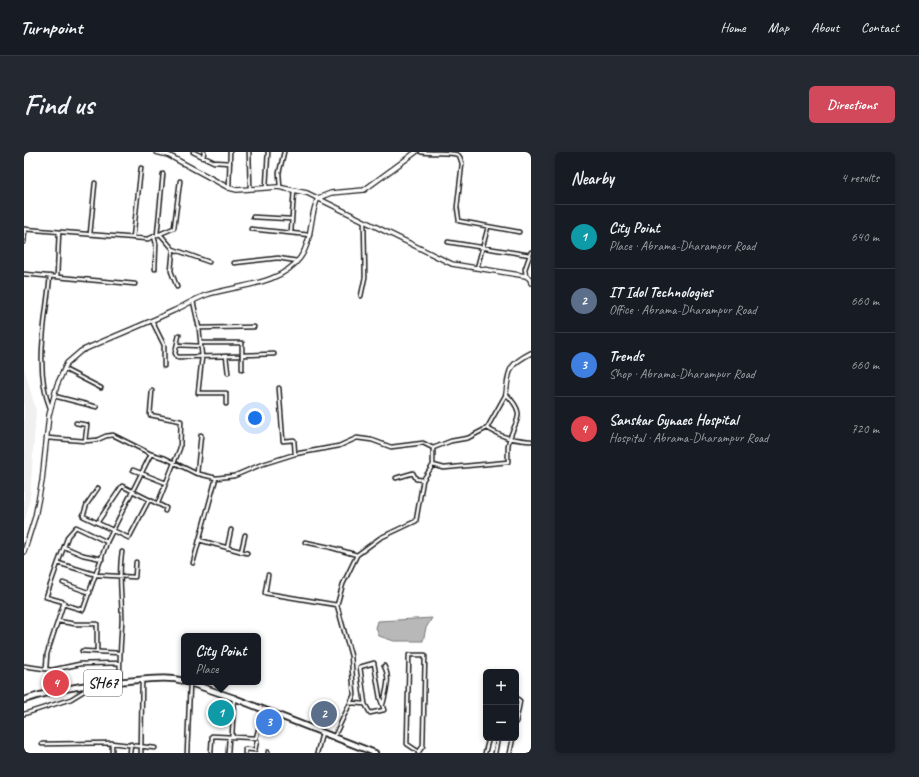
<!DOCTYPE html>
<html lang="en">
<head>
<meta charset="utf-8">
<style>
  body { margin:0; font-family:Caveat,sans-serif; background:#242831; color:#f1f3f6 }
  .controls { position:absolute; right:12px; bottom:12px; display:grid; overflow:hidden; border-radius:6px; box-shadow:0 2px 6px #0003 }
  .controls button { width:36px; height:36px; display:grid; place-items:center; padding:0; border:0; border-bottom:1px solid #363941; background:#171b24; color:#f1f3f6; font:20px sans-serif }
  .you { position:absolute; left:231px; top:266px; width:14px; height:14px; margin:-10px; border:3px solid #fff; border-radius:50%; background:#1a73e8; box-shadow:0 0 0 6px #1a73e833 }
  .badge { display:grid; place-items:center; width:26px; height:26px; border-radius:50%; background:#d1495b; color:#fff; font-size:13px; font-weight:700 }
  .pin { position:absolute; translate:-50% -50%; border:2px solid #fff; box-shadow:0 1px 4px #0006 }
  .popup { position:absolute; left:157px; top:481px; width:80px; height:52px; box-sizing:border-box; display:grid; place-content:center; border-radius:6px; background:#171b24; filter:drop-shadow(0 1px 3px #0005); font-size:13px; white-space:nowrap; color:#9ea1a6 }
  .popup b { font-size:15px; color:#f1f3f6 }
  .popup::after { content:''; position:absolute; left:50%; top:100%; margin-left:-8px; border:8px solid transparent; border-top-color:#171b24 }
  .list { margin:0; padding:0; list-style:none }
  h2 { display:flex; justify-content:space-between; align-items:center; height:52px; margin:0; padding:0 16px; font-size:17px }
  h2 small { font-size:13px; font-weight:400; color:#9ea1a6 }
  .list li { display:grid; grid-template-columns:26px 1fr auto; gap:12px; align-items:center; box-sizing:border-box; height:64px; padding:0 16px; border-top:1px solid #363941 }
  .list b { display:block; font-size:15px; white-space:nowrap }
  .list p { margin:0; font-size:13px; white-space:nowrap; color:#9ea1a6 }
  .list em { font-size:13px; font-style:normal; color:#9ea1a6 }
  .map { position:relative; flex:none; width:507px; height:601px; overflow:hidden; border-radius:6px }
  header { display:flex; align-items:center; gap:24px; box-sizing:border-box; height:56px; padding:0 20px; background:#171b24; border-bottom:1px solid #363941 }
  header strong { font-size:19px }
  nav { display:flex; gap:22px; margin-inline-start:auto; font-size:14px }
  .intro { display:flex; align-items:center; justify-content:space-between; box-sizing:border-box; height:96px; padding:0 24px }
  h1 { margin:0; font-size:28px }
  .button { padding:10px 18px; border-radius:6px; background:#d1495b; color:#fff; font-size:14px; font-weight:700 }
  main { display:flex; gap:24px; padding:0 24px }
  aside { flex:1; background:#171b24; border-radius:6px; box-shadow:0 2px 6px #0003 }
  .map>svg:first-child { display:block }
  .built { fill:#f0f0f0 }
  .water { fill:#b8b8b8; stroke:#7a7a7a }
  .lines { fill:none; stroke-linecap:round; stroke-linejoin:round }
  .minor-casing { stroke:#1c1c1c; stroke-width:5.5 }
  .tertiary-casing { stroke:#1c1c1c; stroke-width:6 }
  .primary-casing { stroke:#1c1c1c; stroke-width:8 }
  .minor { stroke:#fff; stroke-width:2.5 }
  .tertiary { stroke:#fff; stroke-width:3.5 }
  .primary { stroke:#fff; stroke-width:4.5 }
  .labels { text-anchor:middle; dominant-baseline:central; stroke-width:3; stroke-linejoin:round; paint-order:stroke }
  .shield { fill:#fff; stroke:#606060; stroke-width:1 }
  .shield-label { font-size:15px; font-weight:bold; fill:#1c1c1c }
</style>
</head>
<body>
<header>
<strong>Turnpoint</strong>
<nav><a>Home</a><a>Map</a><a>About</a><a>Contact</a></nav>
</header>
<div class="intro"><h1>Find us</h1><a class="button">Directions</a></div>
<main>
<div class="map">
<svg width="507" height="601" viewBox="0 0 507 601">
  <rect width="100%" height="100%" fill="#fff"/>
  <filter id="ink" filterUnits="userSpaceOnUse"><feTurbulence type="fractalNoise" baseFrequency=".025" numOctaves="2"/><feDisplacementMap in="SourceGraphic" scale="8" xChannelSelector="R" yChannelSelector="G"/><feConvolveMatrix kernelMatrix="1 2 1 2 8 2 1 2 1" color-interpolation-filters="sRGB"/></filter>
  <g filter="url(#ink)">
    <path class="built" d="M 0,215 L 12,259 L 6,346 L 0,373 Z"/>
    <path class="water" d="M 408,466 L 402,476 L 399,489 L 370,489 L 355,484 L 352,476 L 354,469 Z"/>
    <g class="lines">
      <defs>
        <path id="minor" d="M 169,0 L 190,10 L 206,11
          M 225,0 L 226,36
          M 397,0 C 407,2 428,0 434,3 C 437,5 437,9 438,12 L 433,55 L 435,69 L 495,80
          M 179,6 L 180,0
          M 242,35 L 244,0
          M 256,35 L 255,21 L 260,0
          M 205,36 L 206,0
          M 229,65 L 267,67
          M 0,77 L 124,87 L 150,76 L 156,29
          M 227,77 L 286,83
          M 267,80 L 270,38
          M 66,82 L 71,31
          M 136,82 L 149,97 L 147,119 L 153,135
          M 133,83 L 139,22
          M 130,84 L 132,92 L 131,117
          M 109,86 L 117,16
          M 0,90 L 1,77
          M 424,90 L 506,103
          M 149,97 L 185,110
          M 210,111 L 254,106 L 273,109
          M 453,116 L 464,75
          M 0,122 L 111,132
          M 26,124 C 22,166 10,216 26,256
          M 502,124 L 501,117 L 507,100
          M 33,125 L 35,80
          M 337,144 L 341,125 L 340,70
          M 169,149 L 175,176 L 178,205 L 174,241 L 202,241 L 202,252
          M 128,169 L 140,193 L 140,214
          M 175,176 L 230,175
          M 155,183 L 151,201 L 153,205 L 214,204
          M 177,191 L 218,191 L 218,217
          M 153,193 L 177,194
          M 218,203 L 250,202
          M 202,204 L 204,221
          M 40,217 L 77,236
          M 255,236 L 259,289 L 270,288 L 271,302
          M 128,239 L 126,263 L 157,269 L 156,296 L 134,351
          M 30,244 L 73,255
          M 52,271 L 63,273 L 61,289
          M 23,286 L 61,289 L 73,288 L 82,284 L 89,283 L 127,302 L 141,306 L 171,321 L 192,326 L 210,324 L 236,313 L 271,302 L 315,294 L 333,286 L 348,288 L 367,295 L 399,291 L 409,296 L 427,289 L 444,286 L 463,276
          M 409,313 L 420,316 L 484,310 C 484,304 484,299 484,294 C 488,268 506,266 482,242 L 463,276 C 480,286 486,287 505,289 L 507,289
          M 109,318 L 142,331
          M 173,321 L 177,283
          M 372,326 L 389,321 L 392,327 L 399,328
          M 74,336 L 63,352 L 59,364 L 105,386 L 125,348
          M 73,371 L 98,334 L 142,356 L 141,359
          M 175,388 L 223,401
          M 83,390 L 52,375 L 44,384 L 34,411 L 73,423 L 111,425 L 112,410
          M 281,390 L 305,395 L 333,403
          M 40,395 L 59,403 L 78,407
          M 203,396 L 207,378
          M 217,400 L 221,383
          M 169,411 L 192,326
          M 244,423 L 241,441 L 313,453
          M 39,431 L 66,441
          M 39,452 L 59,458 L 83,390 L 127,302
          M 34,469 L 51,472 L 73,472 L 73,499
          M 58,499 L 96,501
          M 0,514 L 28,518 L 56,512 L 95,511
          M 22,516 L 23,502 L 40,450 L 22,445 L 34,411
          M 96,530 C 95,509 97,489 98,468 C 98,444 94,423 98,400
          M 492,546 L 496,549 L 492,570
          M 327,551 L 341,552 L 346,561 L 360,558 L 356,546 L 350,511 L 336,515 L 341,552
          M 359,552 C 362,539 367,526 360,514
          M 0,562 L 47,547 L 60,539 L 62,534
          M 208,584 L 210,546
          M 310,585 L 330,543 L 327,504 L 313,453 L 319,432 L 333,403 L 356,386 L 392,369 L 399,328 L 409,313 L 409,296
          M 18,592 L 87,591 L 131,596
          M 88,601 L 88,591
          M 106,601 L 107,592
          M 117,601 L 118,528
          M 163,601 L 166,532
          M 187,601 L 188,584 L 232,586 L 240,557
          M 204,601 L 205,586
          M 221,601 L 221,597 L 231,598 L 233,589
          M 244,601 L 244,600
          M 293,601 L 298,581
          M 394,601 L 399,594 L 401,503 L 385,503 L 383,592 L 395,600
          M 461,601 L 465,586
          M 471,601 L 474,586
          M 486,601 L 489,586"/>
        <path id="tertiary" d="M 132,0 L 144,3 L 205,36 L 213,38 L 254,35 L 283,41 L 428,112 L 502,124 L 506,127 L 507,131
          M 482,242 C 485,217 484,213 507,201
          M 0,400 L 11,365 L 18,329 L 25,263 L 33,233 L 43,211 L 57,199 C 88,185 119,173 149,159 C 160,154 171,147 182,143 C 212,133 255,134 276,106 C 289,88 285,65 294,46 L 307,41 L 340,38 L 392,0"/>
        <path id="primary" d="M 163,530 L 210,546 L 351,601
          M 0,548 C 38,535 75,531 114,528 C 129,527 145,525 160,529"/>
      </defs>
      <use href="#minor" class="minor-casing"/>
      <use href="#tertiary" class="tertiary-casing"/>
      <use href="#primary" class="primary-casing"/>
      <use href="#minor" class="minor"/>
      <use href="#tertiary" class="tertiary"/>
      <use href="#primary" class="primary"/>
    </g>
  </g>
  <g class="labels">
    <rect class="shield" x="60" y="518" width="38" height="26" rx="3"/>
    <g class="shield-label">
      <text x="79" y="531">SH67</text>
    </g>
  </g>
</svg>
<div class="controls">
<button>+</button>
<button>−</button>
</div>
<div class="you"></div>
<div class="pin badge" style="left:197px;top:561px;background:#0f9aa8">1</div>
<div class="popup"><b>City Point</b>Place</div>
<div class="pin badge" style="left:300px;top:562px;background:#5c6f8a">2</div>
<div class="pin badge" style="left:245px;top:570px;background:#3f7fe0">3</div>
<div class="pin badge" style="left:32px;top:531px;background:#e0444e">4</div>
</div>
<aside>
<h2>Nearby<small>4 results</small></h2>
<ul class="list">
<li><span class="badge" style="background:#0f9aa8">1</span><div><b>City Point</b><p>Place · Abrama-Dharampur Road</p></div><em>640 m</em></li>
<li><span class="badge" style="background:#5c6f8a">2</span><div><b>IT Idol Technologies</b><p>Office · Abrama-Dharampur Road</p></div><em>660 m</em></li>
<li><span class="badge" style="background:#3f7fe0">3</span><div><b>Trends</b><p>Shop · Abrama-Dharampur Road</p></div><em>660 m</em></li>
<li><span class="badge" style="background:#e0444e">4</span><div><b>Sanskar Gynaec Hospital</b><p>Hospital · Abrama-Dharampur Road</p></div><em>720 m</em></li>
</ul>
</aside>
</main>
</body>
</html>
